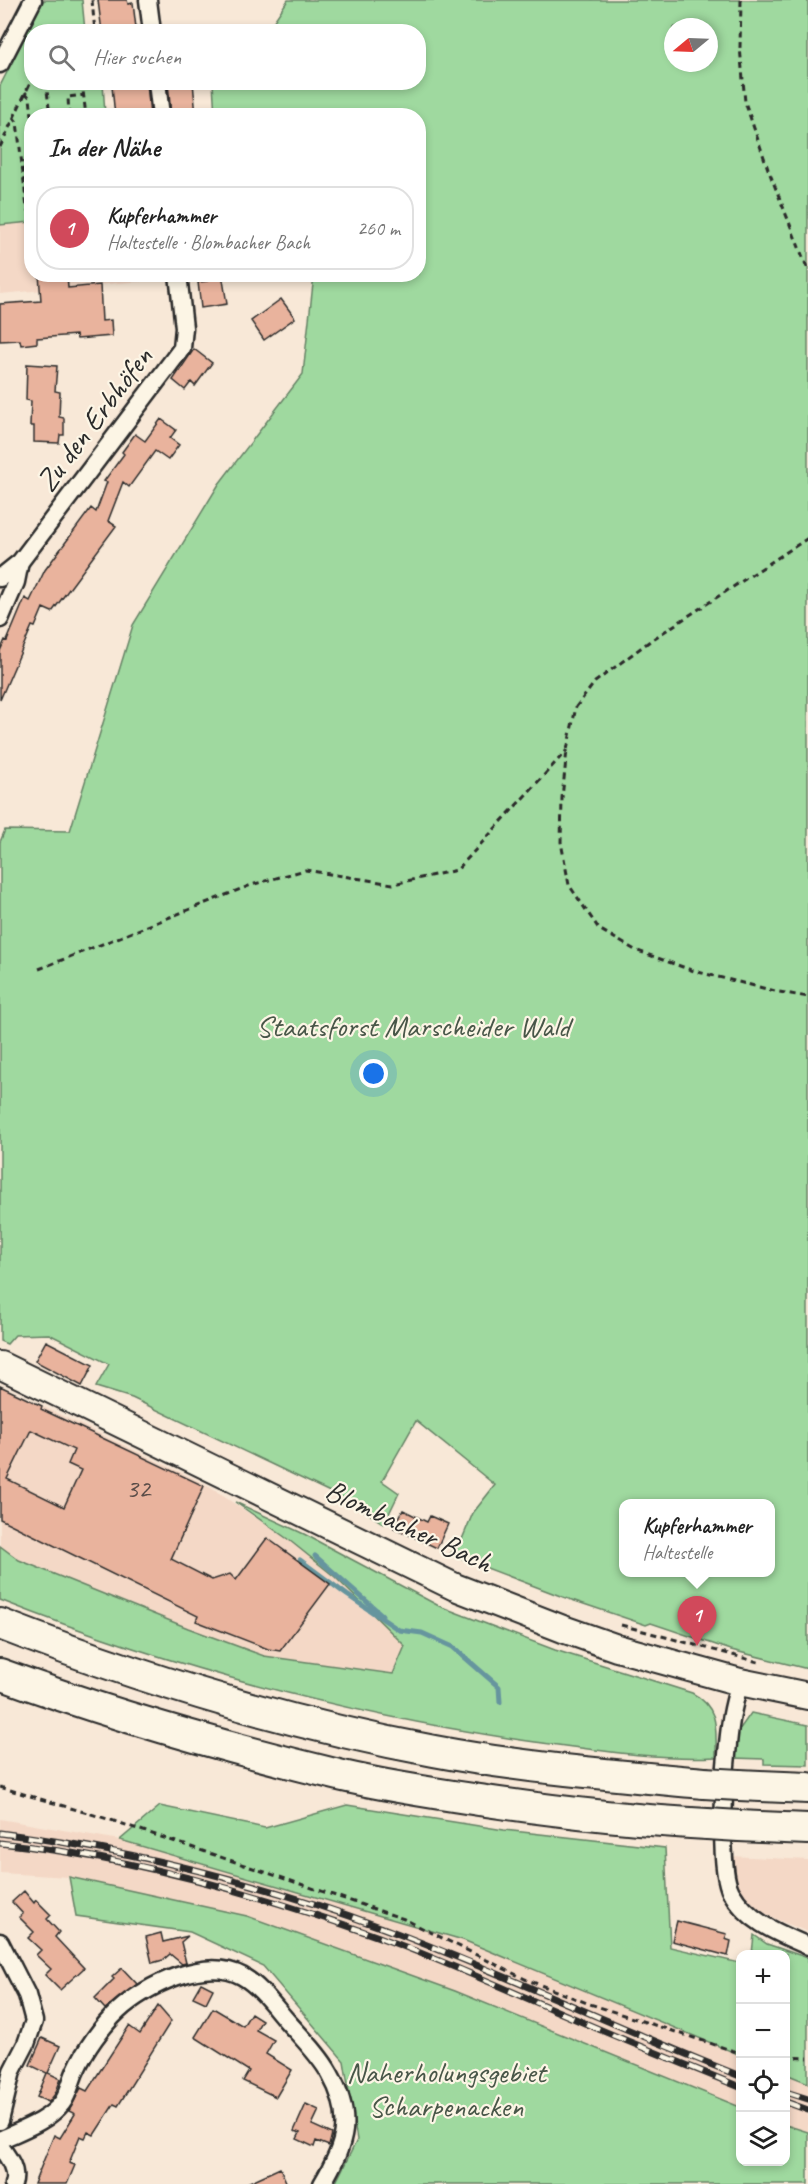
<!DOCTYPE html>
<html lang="de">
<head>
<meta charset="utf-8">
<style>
  body { margin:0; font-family:Caveat,sans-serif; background:#f6f6f6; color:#222 }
  .controls { position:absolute; right:18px; bottom:18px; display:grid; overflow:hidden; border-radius:12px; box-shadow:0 3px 9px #0003 }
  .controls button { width:54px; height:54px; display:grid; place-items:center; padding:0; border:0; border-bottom:2px solid #e0e0e0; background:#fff; color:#222; font:30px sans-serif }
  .compass { position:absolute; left:664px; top:18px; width:54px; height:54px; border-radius:50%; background:#fff; box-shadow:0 3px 9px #0003; rotate:251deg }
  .you { position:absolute; left:374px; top:1074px; width:21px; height:21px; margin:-15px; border:4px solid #fff; border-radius:50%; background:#1a73e8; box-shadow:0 0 0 9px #1a73e833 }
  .badge { display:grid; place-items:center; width:39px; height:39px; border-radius:50%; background:#d1495b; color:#fff; font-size:20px; font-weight:700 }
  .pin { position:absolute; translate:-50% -50px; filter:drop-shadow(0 2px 3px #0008) }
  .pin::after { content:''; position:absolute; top:32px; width:21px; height:18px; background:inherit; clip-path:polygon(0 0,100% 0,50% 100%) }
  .popup { position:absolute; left:619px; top:1499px; width:156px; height:78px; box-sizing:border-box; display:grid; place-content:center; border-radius:12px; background:#fff; filter:drop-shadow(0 2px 4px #0005); font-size:20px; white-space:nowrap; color:#767676 }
  .popup b { font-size:22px; color:#222 }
  .popup::after { content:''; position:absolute; left:50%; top:100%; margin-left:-12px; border:12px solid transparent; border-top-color:#fff }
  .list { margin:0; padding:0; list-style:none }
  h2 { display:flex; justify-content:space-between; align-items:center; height:78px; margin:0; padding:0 24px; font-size:26px }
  h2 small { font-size:20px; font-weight:400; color:#767676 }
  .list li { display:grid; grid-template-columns:39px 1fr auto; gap:18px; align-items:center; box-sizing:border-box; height:84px; margin:0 12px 12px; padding:0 12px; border:2px solid #e0e0e0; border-radius:24px }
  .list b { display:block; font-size:22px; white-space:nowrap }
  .list p { margin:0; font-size:20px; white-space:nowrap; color:#767676 }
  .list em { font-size:20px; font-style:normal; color:#767676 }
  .icon { flex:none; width:33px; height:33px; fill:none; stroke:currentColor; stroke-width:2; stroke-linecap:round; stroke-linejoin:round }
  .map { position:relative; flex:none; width:808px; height:2184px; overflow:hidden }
  .search { position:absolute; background:#fff; box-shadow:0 3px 9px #0003; left:24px; top:24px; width:402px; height:66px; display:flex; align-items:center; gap:15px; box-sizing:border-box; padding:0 21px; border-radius:24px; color:#767676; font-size:22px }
  .panel { position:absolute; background:#fff; box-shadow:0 3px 9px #0003; left:24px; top:108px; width:402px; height:174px; border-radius:24px }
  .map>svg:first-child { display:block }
  .built { fill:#f4d8c6 }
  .green { fill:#9fd99f; stroke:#658265; stroke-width:1.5; fill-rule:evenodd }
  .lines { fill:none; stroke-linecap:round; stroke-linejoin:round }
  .stream { stroke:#66959e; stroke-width:5 }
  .building { fill:#e9b39d; stroke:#2b2b2b; stroke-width:1.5; fill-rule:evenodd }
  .minor-casing { stroke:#2b2b2b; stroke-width:21 }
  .primary-casing { stroke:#2b2b2b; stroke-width:30 }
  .motorway-casing { stroke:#2b2b2b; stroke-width:34 }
  .path { stroke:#2b2b2b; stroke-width:3; stroke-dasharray:6 4.5; stroke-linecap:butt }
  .minor { stroke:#fcf5e5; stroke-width:16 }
  .primary { stroke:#fcf5e5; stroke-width:26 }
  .motorway { stroke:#fcf5e5; stroke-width:30 }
  .rail-casing { stroke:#2b2b2b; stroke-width:7 }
  .rail { stroke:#fcf5e5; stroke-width:4.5; stroke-dasharray:14; stroke-linecap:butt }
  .motorway-bridge-casing { stroke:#2b2b2b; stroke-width:34; stroke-linecap:butt }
  .motorway-bridge { stroke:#fcf5e5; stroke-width:30 }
  .labels { text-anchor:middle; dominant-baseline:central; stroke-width:4.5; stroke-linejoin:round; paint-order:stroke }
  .number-label { font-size:27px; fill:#5a4d48 }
  .street-label { font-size:30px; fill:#2b2b2b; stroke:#fcf5e5 }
  .park-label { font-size:30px; fill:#485648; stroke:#fcf5e5 }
</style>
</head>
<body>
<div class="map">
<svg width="808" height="2184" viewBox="0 0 808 2184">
  <rect width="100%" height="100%" fill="#f8e8d7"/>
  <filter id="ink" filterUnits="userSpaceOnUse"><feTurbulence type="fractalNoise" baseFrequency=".0167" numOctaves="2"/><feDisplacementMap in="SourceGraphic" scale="12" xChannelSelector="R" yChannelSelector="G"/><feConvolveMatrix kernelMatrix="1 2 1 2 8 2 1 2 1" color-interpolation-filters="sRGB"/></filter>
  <g filter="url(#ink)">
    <path class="built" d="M 31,222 L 32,274 L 163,274 L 164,279 L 0,294 L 0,225 Z
      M 0,1386 L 205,1484 L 289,1540 L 335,1577 L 405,1646 L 393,1675 L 264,1656 L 188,1628 L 19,1560 L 0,1546 Z
      M 0,1819 L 120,1840 L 463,1940 L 740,2055 L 740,2107 L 455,1991 L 247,1916 L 69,1877 L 0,1873 Z
      M 730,1856 L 808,1860 L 808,1932 L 778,1920 L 763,1912 L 751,1902 L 736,1884 L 731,1872 Z
      M 786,2074 L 808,2083 L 808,2132 L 786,2125 Z"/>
    <path class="green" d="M 44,0 L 82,0 L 85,31 L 32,32 L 32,82 L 103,83 L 105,115 L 32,116 L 31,222 L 0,225 L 0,86 Z
      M 288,0 L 808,0 L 808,1669 L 731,1650 L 651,1623 L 646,1625 L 563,1597 L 450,1554 L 460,1544 L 473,1513 L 495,1485 L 416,1421 L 382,1481 L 399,1493 L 384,1524 L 351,1502 L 132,1398 L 96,1387 L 109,1364 L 49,1334 L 15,1335 L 7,1344 L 0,1341 L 0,842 L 5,830 L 70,831 L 133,625 L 219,484 L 303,374 L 314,275 L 418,274 L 418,116 L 215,115 L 213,83 L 418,82 L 418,32 L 267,31 ZM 673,27 L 709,27 L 709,63 L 673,63 ZM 624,1504 L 771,1504 L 771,1572 L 624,1572 Z
      M 235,1502 L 304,1534 L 439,1606 L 555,1650 L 692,1693 C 720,1708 716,1729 716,1757 C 656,1760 595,1750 535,1742 C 351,1716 173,1668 0,1600 L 0,1546 L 19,1560 L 188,1628 L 264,1656 L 393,1674 L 405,1646 L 335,1577 L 289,1540 Z
      M 751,1713 L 808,1725 L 808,1765 L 764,1764 L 764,1759 L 733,1758 L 739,1730 Z
      M 347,1805 L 504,1830 L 665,1848 L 670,1947 L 740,1963 L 740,2055 L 463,1940 L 120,1840 L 160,1806 L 265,1828 Z
      M 69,1877 L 247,1916 L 455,1991 L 740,2107 L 740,2162 L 786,2162 L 786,2125 L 808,2132 L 808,2184 L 335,2184 L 357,2140 L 344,2061 L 263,1966 L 190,1932 L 76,1916 Z
      M 754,1935 L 767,1944 L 808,1958 L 808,2083 L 786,2074 L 786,1954 L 752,1954 Z"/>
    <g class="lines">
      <path class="stream" d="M 315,1556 L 382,1615
        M 300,1560 L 347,1595 L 399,1630 L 422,1633 L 453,1647 L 499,1687 L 500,1702"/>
    </g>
    <path class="building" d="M 98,0 L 127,0 L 128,4 L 133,3 L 136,28 L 131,29 L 131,32 L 102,32 Z
      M 136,82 L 147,82 L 150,116 L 115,116 L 112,86 Z
      M 168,82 L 193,82 L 196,116 L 171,116 Z
      M 39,274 L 67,274 L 68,288 L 100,285 L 102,321 L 111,320 L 112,336 L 77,339 L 76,335 L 37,338 L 37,343 L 21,345 L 20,340 L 0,341 L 0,304 L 41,301 Z
      M 208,274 L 222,274 L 227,304 L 201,308 L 198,282 L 208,281 Z
      M 281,299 L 295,318 L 264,340 L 251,321 Z
      M 194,349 L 212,363 L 195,386 L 191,382 L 185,390 L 173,380 Z
      M 27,364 L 57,366 L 55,391 L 60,392 L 59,417 L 64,418 L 64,435 L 60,435 L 59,443 L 34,442 L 34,426 L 30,426 L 31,401 L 26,400 Z
      M 161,419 L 176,430 L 170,438 L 179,445 L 168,460 L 155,451 L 129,487 L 123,482 L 108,521 L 116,526 L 52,612 L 43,608 L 35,627 L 32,626 L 0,700 L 0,651 L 5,640 L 7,641 L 25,598 L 30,601 L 45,570 L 91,508 L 96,512 L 107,482 L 104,481 L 124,454 L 122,452 L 135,434 L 145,441 Z
      M 46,1341 L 93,1365 L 82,1386 L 35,1361 Z
      M 0,1386 L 42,1406 L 41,1409 L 204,1486 L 171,1559 L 212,1580 L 230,1574 L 236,1580 L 267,1538 L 330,1584 L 280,1651 L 268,1649 L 196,1621 L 198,1616 L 0,1519 ZM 31,1430 L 74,1450 L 68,1464 L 81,1470 L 64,1507 L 7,1479 Z
      M 403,1510 L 427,1522 L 430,1516 L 448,1524 L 437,1548 L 394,1528 Z
      M 24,1891 L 34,1903 L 36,1900 L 51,1915 L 47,1919 L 59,1932 L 55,1937 L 84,1968 L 60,1990 L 45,1975 L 51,1969 L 36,1955 L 41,1950 L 28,1938 L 34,1932 L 19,1917 L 23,1914 L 12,1902 Z
      M 677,1921 L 727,1934 L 725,1939 L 731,1941 L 728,1956 L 672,1941 Z
      M 161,1933 L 163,1942 L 188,1936 L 181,1942 L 186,1963 L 182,1964 L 170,1954 L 163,1960 L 152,1963 L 146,1937 Z
      M 122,1968 L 137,1984 L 105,2009 L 95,1998 L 114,1979 L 112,1977 Z
      M 201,1983 L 213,1989 L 206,2003 L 193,1997 Z
      M 158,2006 L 171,2021 L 118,2106 L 114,2104 L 94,2135 L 88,2132 L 85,2138 L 80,2136 L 69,2163 L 75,2165 L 67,2184 L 34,2184 L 54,2135 L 60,2138 L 75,2114 L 69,2111 L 81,2088 L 87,2091 L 129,2026 L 140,2034 Z
      M 213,2008 L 243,2026 L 251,2013 L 262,2020 L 256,2030 L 274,2040 L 266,2054 L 292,2070 L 276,2097 L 243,2081 L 249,2071 L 195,2037 Z
      M 42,2038 L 60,2046 L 48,2073 L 61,2079 L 55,2094 L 49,2102 L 37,2097 L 47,2073 L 30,2065 Z
      M 306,2104 L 319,2110 L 312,2125 L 332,2134 L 329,2146 L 316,2141 L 314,2147 L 297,2139 L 300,2133 L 294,2131 Z
      M 280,2168 L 287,2184 L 245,2184 Z"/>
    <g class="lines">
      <defs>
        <path id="minor" d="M 148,0 L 152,32
          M 0,64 L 33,0
          M 157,82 L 161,116
          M 0,578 L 20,562 L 182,348 L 184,328 L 178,274
          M 0,619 L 16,582 L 20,562
          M 740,1682 C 737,1691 735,1700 733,1709 C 726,1741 716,1866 731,1892 C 748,1922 778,1933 808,1946
          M 0,1942 L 27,1995 L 34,2021 L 26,2044 L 12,2071 L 0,2121
          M 0,2140 C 21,2130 47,2122 62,2103 C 69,2094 71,2080 76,2070 C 85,2050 102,2026 118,2011 C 146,1985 206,1956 242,1976 C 260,1986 274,2006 287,2021 C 302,2038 319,2054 330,2074 C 354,2117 346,2144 322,2184
          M 0,2146 C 8,2157 18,2170 13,2184"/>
        <path id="primary" d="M 0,1365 L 455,1587 L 563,1629 L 617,1648 L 740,1682 L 808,1696"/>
        <path id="motorway" d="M 0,1624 C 141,1679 285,1723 434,1751 C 523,1768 614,1775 704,1783
          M 0,1674 C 112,1715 227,1748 343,1776 C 390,1787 439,1794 486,1801 C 560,1812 633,1820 707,1824
          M 739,1785 L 808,1788
          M 739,1826 L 808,1829"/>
      </defs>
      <use href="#minor" class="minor-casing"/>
      <use href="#primary" class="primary-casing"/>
      <use href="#motorway" class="motorway-casing"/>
      <path class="path" d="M 92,0 L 95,32
        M 741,0 L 740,47 L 745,102 L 768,169 L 808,270
        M 46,82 L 50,116
        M 82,82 L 86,116
        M 25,92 L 30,98 L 32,116
        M 69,116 L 68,97 L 84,95
        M 13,117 L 17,122 L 27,208 L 32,215
        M 0,147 L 32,79
        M 808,538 L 650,641 L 595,682 L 576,707 L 567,750 L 562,798 L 561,842 L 569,885 L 599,929 L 635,950 L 694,971 L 779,992 L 808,997
        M 39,969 L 251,885 L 305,870 L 393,884 L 457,870 L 567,750
        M 621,1625 L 762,1663
        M 0,1787 L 111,1820 L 404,1919 L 525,1979 L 587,2003 L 740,2053
        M 786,2057 L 808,2058"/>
      <use href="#minor" class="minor"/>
      <use href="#primary" class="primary"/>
      <use href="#motorway" class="motorway"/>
      <defs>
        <path id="rail" d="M 0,1833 C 131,1850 259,1882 383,1928 C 504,1973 620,2029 740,2076
          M 0,1843 C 130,1857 257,1893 379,1937 C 447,1962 514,1993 580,2021 C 633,2044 687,2065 740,2087
          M 786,2092 L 808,2099
          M 786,2102 L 808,2110"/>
      </defs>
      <use href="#rail" class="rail-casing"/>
      <use href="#rail" class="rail"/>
      <defs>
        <path id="motorway-bridge" d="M 704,1783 L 739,1785
          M 707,1824 L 739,1826"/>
      </defs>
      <use href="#motorway-bridge" class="motorway-bridge-casing"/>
      <use href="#motorway-bridge" class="motorway-bridge"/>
    </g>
  </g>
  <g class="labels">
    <g class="number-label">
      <text x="138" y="1488">32</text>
    </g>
    <g class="street-label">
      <text transform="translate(94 419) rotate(-53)">Zu den Erbhöfen</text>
      <text transform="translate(409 1526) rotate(25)">Blombacher Bach</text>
    </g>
    <g class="park-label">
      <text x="413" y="1026">Staatsforst Marscheider Wald</text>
      <text x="446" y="2072">Naherholungsgebiet<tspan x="446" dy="34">Scharpenacken</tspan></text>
    </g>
  </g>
</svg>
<div class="controls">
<button>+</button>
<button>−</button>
<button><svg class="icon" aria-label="locate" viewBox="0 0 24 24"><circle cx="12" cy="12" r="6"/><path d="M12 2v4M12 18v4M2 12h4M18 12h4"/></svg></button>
<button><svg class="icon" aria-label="layers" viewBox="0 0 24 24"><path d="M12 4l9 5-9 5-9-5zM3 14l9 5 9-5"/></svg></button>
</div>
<svg class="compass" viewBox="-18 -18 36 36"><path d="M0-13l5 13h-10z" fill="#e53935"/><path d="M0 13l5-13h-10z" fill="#767676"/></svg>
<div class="you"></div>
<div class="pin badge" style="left:697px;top:1646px">1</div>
<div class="popup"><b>Kupferhammer</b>Haltestelle</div>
<div class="search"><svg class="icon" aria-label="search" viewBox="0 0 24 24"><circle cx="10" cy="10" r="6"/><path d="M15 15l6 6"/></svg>Hier suchen</div>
<section class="panel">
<h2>In der Nähe<small></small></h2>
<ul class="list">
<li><span class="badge">1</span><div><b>Kupferhammer</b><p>Haltestelle · Blombacher Bach</p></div><em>260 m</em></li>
</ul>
</section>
</div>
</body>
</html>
